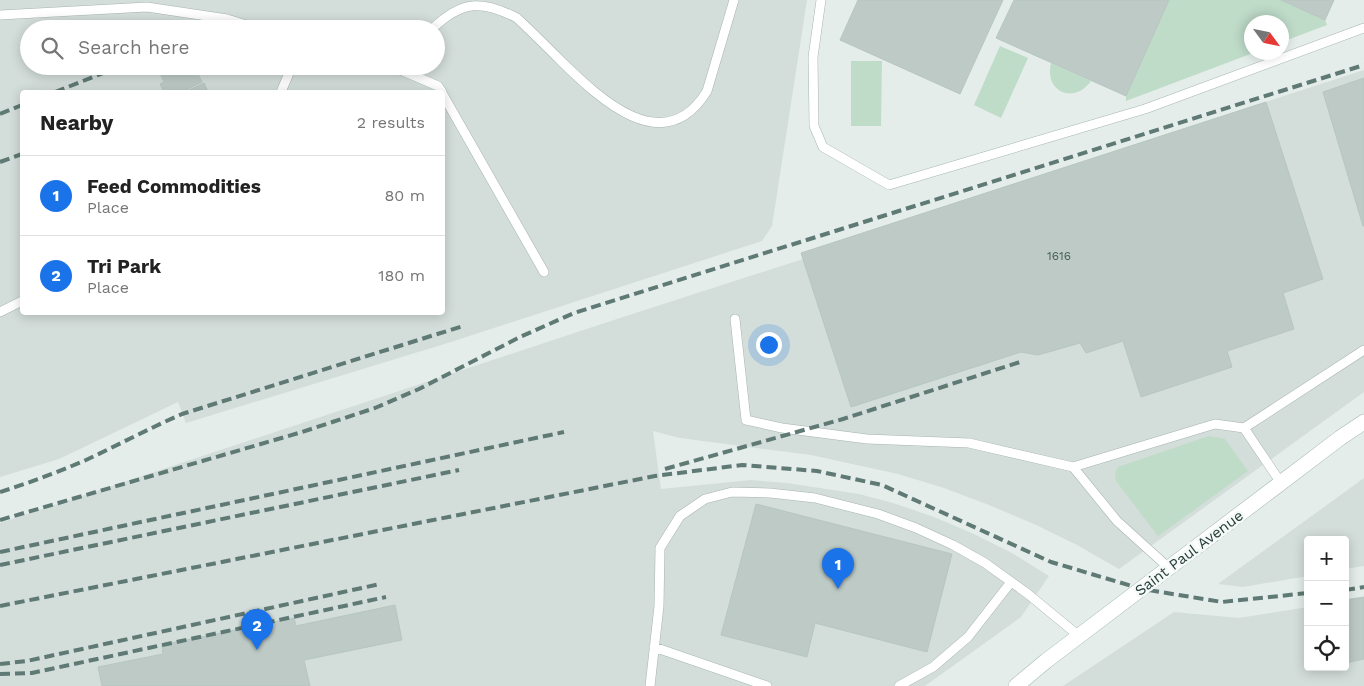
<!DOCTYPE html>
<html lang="en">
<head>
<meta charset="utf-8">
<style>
  body { margin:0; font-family:"Work Sans",sans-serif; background:#f2f2f2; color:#222 }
  .controls { position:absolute; right:15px; bottom:15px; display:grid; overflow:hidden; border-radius:5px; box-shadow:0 2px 12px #0003 }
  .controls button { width:45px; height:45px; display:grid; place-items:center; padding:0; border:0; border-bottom:1px solid #e0e0e0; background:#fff; color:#222; font:25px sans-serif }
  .compass { position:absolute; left:1244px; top:15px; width:45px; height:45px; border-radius:50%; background:#fff; box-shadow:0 2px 12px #0003; rotate:123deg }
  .you { position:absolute; left:768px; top:344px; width:18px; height:18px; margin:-12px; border:4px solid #fff; border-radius:50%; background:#1a73e8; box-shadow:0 0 0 8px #1a73e833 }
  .badge { display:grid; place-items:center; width:32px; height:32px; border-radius:50%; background:#1a73e8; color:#fff; font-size:16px; font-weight:700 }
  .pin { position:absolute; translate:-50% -41px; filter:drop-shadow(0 1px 2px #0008) }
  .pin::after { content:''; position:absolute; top:26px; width:18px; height:15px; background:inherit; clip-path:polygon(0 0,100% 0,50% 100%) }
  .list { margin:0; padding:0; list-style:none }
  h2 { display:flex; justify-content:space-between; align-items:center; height:65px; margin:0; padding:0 20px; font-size:21px }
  h2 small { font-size:16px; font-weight:400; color:#767676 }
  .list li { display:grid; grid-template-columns:32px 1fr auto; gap:15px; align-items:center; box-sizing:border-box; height:80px; padding:0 20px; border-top:1px solid #e0e0e0 }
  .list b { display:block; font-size:19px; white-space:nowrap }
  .list p { margin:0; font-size:16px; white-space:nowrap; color:#767676 }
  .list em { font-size:16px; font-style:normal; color:#767676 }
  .icon { flex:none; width:28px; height:28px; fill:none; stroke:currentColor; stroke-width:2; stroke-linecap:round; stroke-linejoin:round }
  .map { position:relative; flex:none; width:1364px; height:686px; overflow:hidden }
  .search { position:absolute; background:#fff; box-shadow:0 2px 12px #0003; left:20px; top:20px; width:425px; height:55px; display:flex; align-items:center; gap:12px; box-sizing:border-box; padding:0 18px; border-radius:28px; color:#767676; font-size:19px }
  .panel { position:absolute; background:#fff; box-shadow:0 2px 12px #0003; left:20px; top:90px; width:425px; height:225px; border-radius:5px }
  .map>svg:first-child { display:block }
  .built { fill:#d3ddd9; fill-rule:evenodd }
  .green { fill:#bfdcc9 }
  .building { fill:#bdcac6; stroke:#b7c6c1 }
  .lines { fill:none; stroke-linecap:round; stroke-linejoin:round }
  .lane-casing { stroke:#a7b5b1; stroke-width:10 }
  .secondary-casing { stroke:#a3b8b2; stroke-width:16 }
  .lane { stroke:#fff; stroke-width:9 }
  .secondary { stroke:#fff; stroke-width:15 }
  .rail { stroke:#5f7974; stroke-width:4; stroke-dasharray:10 5; stroke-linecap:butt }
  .labels { text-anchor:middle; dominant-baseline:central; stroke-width:5; stroke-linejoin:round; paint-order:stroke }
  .number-label { font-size:12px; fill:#4b605c }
  .street-label { font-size:15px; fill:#253d39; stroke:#f5f9f7 }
</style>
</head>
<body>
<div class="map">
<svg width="1364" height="686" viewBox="0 0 1364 686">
  <rect width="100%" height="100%" fill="#e4edea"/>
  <path class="built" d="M 0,0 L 807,0 L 772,226 L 762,241 L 451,342 L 186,423 L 178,402 L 59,459 L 0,477 ZM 29,29 L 436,29 L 436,66 L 29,66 ZM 22,92 L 442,92 L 442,312 L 22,312 Z
    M 1364,70 L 1364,392 L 1119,569 L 1077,545 L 1034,524 L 989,505 L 944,488 L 898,474 L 811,455 L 680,438 L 653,431 L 661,489 L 751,480 L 787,483 L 859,494 L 893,503 L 934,517 L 974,534 L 1012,553 L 1049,576 L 1021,617 L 925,686 L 0,686 L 0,523 L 623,317 L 803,259 L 801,253 Z
    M 1364,478 L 1364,566 L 1345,569 L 1345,540 L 1308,540 L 1308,576 L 1243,587 L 1218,584 Z
    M 1364,597 L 1364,686 L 1063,686 L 1174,612 L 1239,618 L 1308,607 L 1308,667 L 1345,667 L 1345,600 Z"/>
  <path class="green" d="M 1169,0 L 1281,0 L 1325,20 L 1327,25 L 1282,42 L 1282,22 L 1252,22 L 1253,53 L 1126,101 L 1126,96 Z
    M 1000,46 L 1028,58 L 1001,118 L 974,105 Z
    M 851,61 L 882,61 L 881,126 L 851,126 Z
    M 1051,63 L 1091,81 C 1074,105 1044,92 1051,63 Z
    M 1209,436 L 1225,439 L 1248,471 L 1158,536 L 1116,481 L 1115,473 L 1118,467 Z"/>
  <path class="building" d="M 858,0 L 1003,0 L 960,94 L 840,40 Z
    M 1014,0 L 1169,0 L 1126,96 L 996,38 Z
    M 1281,0 L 1334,0 L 1325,20 Z
    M 163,66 L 194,66 L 202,82 L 181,92 L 164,92 L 160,84 L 164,82 L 158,69 Z
    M 1364,78 L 1364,226 L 1363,226 L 1323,92 Z
    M 204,83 L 208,92 L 185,92 Z
    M 1266,102 L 1323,279 L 1283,293 L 1294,329 L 1227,351 L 1232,367 L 1141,397 L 1123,341 L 1086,353 L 1080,343 L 1038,355 L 1021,352 L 851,407 L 801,253 Z
    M 756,504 L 952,554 L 927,652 L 815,623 L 807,657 L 721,635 Z
    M 1364,597 L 1364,659 L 1345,663 L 1345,600 Z
    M 395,605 L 402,640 L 304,660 L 310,686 L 102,686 L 98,667 L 163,654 L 162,645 L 294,618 L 296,626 Z"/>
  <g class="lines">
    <defs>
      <path id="lane" d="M 821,0 L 813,57 L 814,126 L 823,147 L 889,185 L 1145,109 L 1364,28
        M 0,15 L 147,7 L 227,19 L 259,29
        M 432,29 C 462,0 482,0 517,18 C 532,32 546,46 561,61 C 599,98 664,161 707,91 L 734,0
        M 386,66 L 403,71 L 438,86 L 442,92
        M 281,92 L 292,66
        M 442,93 L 544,272
        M 0,312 L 22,301
        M 735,319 L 746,420 L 782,428 L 867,439 L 969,443 L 1073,467 L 1215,424 L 1244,428 L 1364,350
        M 1244,428 L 1281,483
        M 1073,467 L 1117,521 L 1169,568
        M 654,647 L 767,686
        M 650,686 L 659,606 L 660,548 L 680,516 L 705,499 L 732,492 L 770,493 L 815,498 L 878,514 L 916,528 L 953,545 L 985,563 L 1028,594 L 1079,636
        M 899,686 L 933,667 L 968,637 L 1011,582"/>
      <path id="secondary" d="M 1016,686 L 1046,661 L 1340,438 L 1364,422"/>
    </defs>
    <use href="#lane" class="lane-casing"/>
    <use href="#secondary" class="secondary-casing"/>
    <use href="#lane" class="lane"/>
    <use href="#secondary" class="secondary"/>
    <path class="rail" d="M 55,92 L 121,66
      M 0,114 L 22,105
      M 0,162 L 22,154
      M 665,469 L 843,419 L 1020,362
      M 0,492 C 29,483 58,472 86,460 C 118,445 150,428 182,414 L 463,326
      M 0,520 L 302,432 L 375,408 L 419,389 L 520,337 L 574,313 L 1364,65
      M 0,552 L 564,432
      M 0,565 L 459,470
      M 1345,590 L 1364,587
      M 0,606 L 655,476 L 742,465 L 817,471 L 882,485 L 1051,562 L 1142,589 L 1222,602 L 1308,593
      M 0,664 L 27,661 L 380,584
      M 0,674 L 32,673 L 386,597"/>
  </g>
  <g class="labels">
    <g class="number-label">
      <text x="1059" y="256">1616</text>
    </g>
    <g class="street-label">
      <text transform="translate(1189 553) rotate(-37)">Saint Paul Avenue</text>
    </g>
  </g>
</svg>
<div class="controls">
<button>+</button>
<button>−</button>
<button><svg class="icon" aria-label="locate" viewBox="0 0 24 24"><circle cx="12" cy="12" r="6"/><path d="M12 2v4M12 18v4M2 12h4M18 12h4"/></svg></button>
</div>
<svg class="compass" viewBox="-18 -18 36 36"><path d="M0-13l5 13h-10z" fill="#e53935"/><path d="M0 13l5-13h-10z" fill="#767676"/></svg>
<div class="you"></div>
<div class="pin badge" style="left:838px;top:589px">1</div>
<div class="pin badge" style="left:257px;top:650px">2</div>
<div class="search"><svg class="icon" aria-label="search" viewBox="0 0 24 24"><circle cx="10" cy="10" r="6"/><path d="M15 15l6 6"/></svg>Search here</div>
<section class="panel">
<h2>Nearby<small>2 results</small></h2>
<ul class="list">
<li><span class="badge">1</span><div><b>Feed Commodities</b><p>Place</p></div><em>80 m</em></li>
<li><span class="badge">2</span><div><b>Tri Park</b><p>Place</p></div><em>180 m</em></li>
</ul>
</section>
</div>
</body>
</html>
